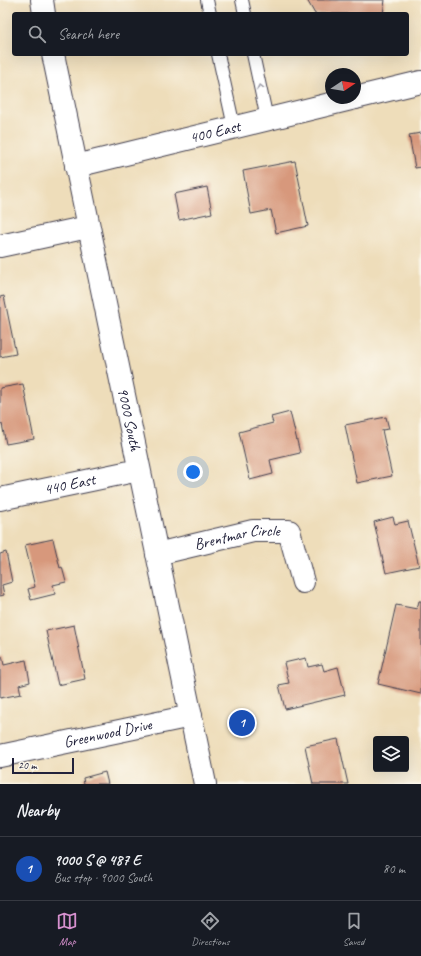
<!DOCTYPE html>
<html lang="en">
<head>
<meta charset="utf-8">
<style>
  body { margin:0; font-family:Caveat,sans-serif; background:#20242c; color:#f1f3f6 }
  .controls { position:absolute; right:12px; bottom:12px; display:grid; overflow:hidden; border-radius:4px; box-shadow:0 4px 16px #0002 }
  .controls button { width:36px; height:36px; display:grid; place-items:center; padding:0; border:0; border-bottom:1px solid #363941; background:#171b24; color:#f1f3f6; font:20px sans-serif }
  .compass { position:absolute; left:325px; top:68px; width:36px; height:36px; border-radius:50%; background:#171b24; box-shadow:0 4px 16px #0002; rotate:78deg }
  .scale { position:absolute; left:12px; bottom:10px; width:62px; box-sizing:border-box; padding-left:4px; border:2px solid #22223b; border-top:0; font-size:11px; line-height:14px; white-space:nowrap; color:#22223b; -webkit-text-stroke:3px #fbf7ec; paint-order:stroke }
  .you { position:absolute; left:193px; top:472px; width:14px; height:14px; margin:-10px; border:3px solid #fff; border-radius:50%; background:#1a73e8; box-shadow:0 0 0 6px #1a73e833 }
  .badge { display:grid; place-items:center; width:26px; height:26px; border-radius:50%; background:#d690ce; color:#fff; font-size:13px; font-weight:700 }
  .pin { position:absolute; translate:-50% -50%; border:2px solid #fff; box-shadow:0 1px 4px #0006 }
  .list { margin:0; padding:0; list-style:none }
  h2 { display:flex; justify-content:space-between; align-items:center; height:52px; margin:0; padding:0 16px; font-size:17px }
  h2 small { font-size:13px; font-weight:400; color:#9ea1a6 }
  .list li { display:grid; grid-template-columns:26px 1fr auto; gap:12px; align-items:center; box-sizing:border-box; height:64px; padding:0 16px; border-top:1px solid #363941 }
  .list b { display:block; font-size:15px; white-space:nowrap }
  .list p { margin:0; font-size:13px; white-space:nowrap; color:#9ea1a6 }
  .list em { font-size:13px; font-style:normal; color:#9ea1a6 }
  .icon { flex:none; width:22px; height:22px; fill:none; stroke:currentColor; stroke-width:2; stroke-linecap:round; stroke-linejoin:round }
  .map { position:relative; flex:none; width:421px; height:784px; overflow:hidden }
  .search { position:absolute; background:#171b24; box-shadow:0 4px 16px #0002; left:12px; right:12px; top:12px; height:44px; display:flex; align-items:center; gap:10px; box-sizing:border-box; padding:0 14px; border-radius:4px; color:#9ea1a6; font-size:15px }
  .sheet { height:116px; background:#171b24 }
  nav { display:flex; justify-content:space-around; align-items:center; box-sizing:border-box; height:56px; border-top:1px solid #363941; background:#171b24; font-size:11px; color:#9ea1a6 }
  nav a { display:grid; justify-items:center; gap:2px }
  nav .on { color:#d690ce }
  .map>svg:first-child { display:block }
  .building { fill:#d7987c }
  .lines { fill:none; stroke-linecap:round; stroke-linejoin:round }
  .lane-casing { stroke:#413e4e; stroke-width:14 }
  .street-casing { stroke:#413e4e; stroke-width:24 }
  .primary-casing { stroke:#413e4e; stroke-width:24 }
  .lane { stroke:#fff; stroke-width:12 }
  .street { stroke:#fff; stroke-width:22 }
  .primary { stroke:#fff; stroke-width:22 }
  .oneway { stroke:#9c9ca7 }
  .labels { text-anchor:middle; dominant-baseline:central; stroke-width:3.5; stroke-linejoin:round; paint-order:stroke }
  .street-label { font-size:16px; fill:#22223b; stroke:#fbf7ec }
</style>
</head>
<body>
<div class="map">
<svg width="421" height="784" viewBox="0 0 421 784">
  <rect width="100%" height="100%" fill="#fbf7ec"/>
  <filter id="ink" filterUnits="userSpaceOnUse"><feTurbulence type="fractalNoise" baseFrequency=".025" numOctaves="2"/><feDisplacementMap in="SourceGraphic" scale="8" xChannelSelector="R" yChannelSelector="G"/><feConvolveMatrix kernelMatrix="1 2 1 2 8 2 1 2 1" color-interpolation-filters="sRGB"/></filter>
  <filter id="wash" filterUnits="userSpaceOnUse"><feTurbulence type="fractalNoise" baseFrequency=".012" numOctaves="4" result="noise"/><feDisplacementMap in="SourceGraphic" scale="16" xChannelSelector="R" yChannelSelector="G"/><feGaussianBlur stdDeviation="0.9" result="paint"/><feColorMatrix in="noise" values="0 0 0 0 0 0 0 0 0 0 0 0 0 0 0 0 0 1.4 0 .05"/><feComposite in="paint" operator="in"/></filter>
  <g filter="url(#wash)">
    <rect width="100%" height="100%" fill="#eeddba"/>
    <g id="blocks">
      <path class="building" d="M 307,0 L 385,0 L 383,14 L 315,14 Z
        M 421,133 L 421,167 L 415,168 L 409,135 Z
        M 295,161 L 308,226 L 276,233 L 271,210 L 251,214 L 243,171 Z
        M 207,187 L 212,213 L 179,220 L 174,194 Z
        M 4,296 L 16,354 L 0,357 L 0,297 Z
        M 23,384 L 34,439 L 6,444 L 2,424 L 0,425 L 0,388 Z
        M 290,412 L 300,453 L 270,460 L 273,474 L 250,480 L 239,432 L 273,423 L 271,417 Z
        M 386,417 L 389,429 L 382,430 L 392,476 L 357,483 L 345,425 Z
        M 393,517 L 395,524 L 408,521 L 419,566 L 386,573 L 374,522 Z
        M 53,539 L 60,568 L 62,567 L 66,582 L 53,585 L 55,594 L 31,600 L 28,589 L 35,587 L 25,545 Z
        M 6,552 L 12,582 L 2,585 L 4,595 L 0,596 L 0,554 Z
        M 419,601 L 421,601 L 421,694 L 378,684 L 396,605 L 417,609 Z
        M 74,625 L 85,679 L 58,685 L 46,631 Z
        M 2,656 L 4,665 L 26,660 L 30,682 L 19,685 L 21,694 L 0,698 L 0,657 Z
        M 306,658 L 308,667 L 322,664 L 324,671 L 338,667 L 345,695 L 285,709 L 279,685 L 289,683 L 284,663 Z
        M 338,739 L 348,784 L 313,784 L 305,746 Z
        M 105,772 L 108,784 L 84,784 L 83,778 Z"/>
    </g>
  </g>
  <g filter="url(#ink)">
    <use href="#blocks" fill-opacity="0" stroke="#413e4e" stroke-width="1"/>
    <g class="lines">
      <defs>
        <path id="lane" d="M 207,0 L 210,14
          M 242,0 L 245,14
          M 218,54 L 234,127
          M 253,54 L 267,119"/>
        <g id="street">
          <path d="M 355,98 L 421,82"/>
          <path id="s1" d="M 76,166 L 355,98"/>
          <path d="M 0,246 L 88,227"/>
          <path id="s2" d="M 0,499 L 139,470"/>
          <path id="s3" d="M 157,554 L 253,531 L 289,531 L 303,582"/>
          <path id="s4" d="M 0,756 L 191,716"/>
        </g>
        <g id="primary">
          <path d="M 42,0 L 44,14"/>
          <path id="s5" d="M 53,54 L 205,784"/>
        </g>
      </defs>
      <use href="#lane" class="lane-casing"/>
      <use href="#street" class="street-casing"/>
      <use href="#primary" class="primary-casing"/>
      <use href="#lane" class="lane"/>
      <use href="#street" class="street"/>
      <use href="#primary" class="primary"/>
    </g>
    <defs><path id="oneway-chevron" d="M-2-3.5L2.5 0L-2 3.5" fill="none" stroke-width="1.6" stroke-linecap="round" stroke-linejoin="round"/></defs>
    <use class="oneway" href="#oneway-chevron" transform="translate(260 87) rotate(-102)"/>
  </g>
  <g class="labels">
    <g class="street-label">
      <text stroke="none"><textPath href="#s1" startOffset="143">400 East</textPath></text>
      <text stroke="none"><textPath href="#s5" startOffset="373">9000 South</textPath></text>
      <text stroke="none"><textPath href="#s2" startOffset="71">440 East</textPath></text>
      <text stroke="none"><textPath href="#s3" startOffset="82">Brentmar Circle</textPath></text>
      <text stroke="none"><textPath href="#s4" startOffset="110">Greenwood Drive</textPath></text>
    </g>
  </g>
</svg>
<div class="controls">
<button><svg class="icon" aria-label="layers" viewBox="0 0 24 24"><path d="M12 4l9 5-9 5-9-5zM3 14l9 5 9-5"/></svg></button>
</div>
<svg class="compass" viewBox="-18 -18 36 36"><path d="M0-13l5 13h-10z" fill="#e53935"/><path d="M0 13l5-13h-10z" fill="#9ea1a6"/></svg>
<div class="scale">20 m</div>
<div class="you"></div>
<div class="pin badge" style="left:242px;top:723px;background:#1a4fb4">1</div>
<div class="search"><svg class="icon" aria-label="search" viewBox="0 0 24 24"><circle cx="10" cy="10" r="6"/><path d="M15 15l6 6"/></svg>Search here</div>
</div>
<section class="sheet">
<h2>Nearby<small></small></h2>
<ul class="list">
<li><span class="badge" style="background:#1a4fb4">1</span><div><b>9000 S @ 487 E</b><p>Bus stop · 9000 South</p></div><em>80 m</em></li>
</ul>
</section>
<nav>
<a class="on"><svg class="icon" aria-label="map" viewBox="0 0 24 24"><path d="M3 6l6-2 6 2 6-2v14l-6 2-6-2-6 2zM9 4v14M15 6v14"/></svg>Map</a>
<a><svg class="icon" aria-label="directions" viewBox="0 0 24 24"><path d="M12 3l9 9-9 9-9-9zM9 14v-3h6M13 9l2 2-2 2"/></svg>Directions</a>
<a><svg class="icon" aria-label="saved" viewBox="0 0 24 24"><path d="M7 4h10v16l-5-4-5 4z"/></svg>Saved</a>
</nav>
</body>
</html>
